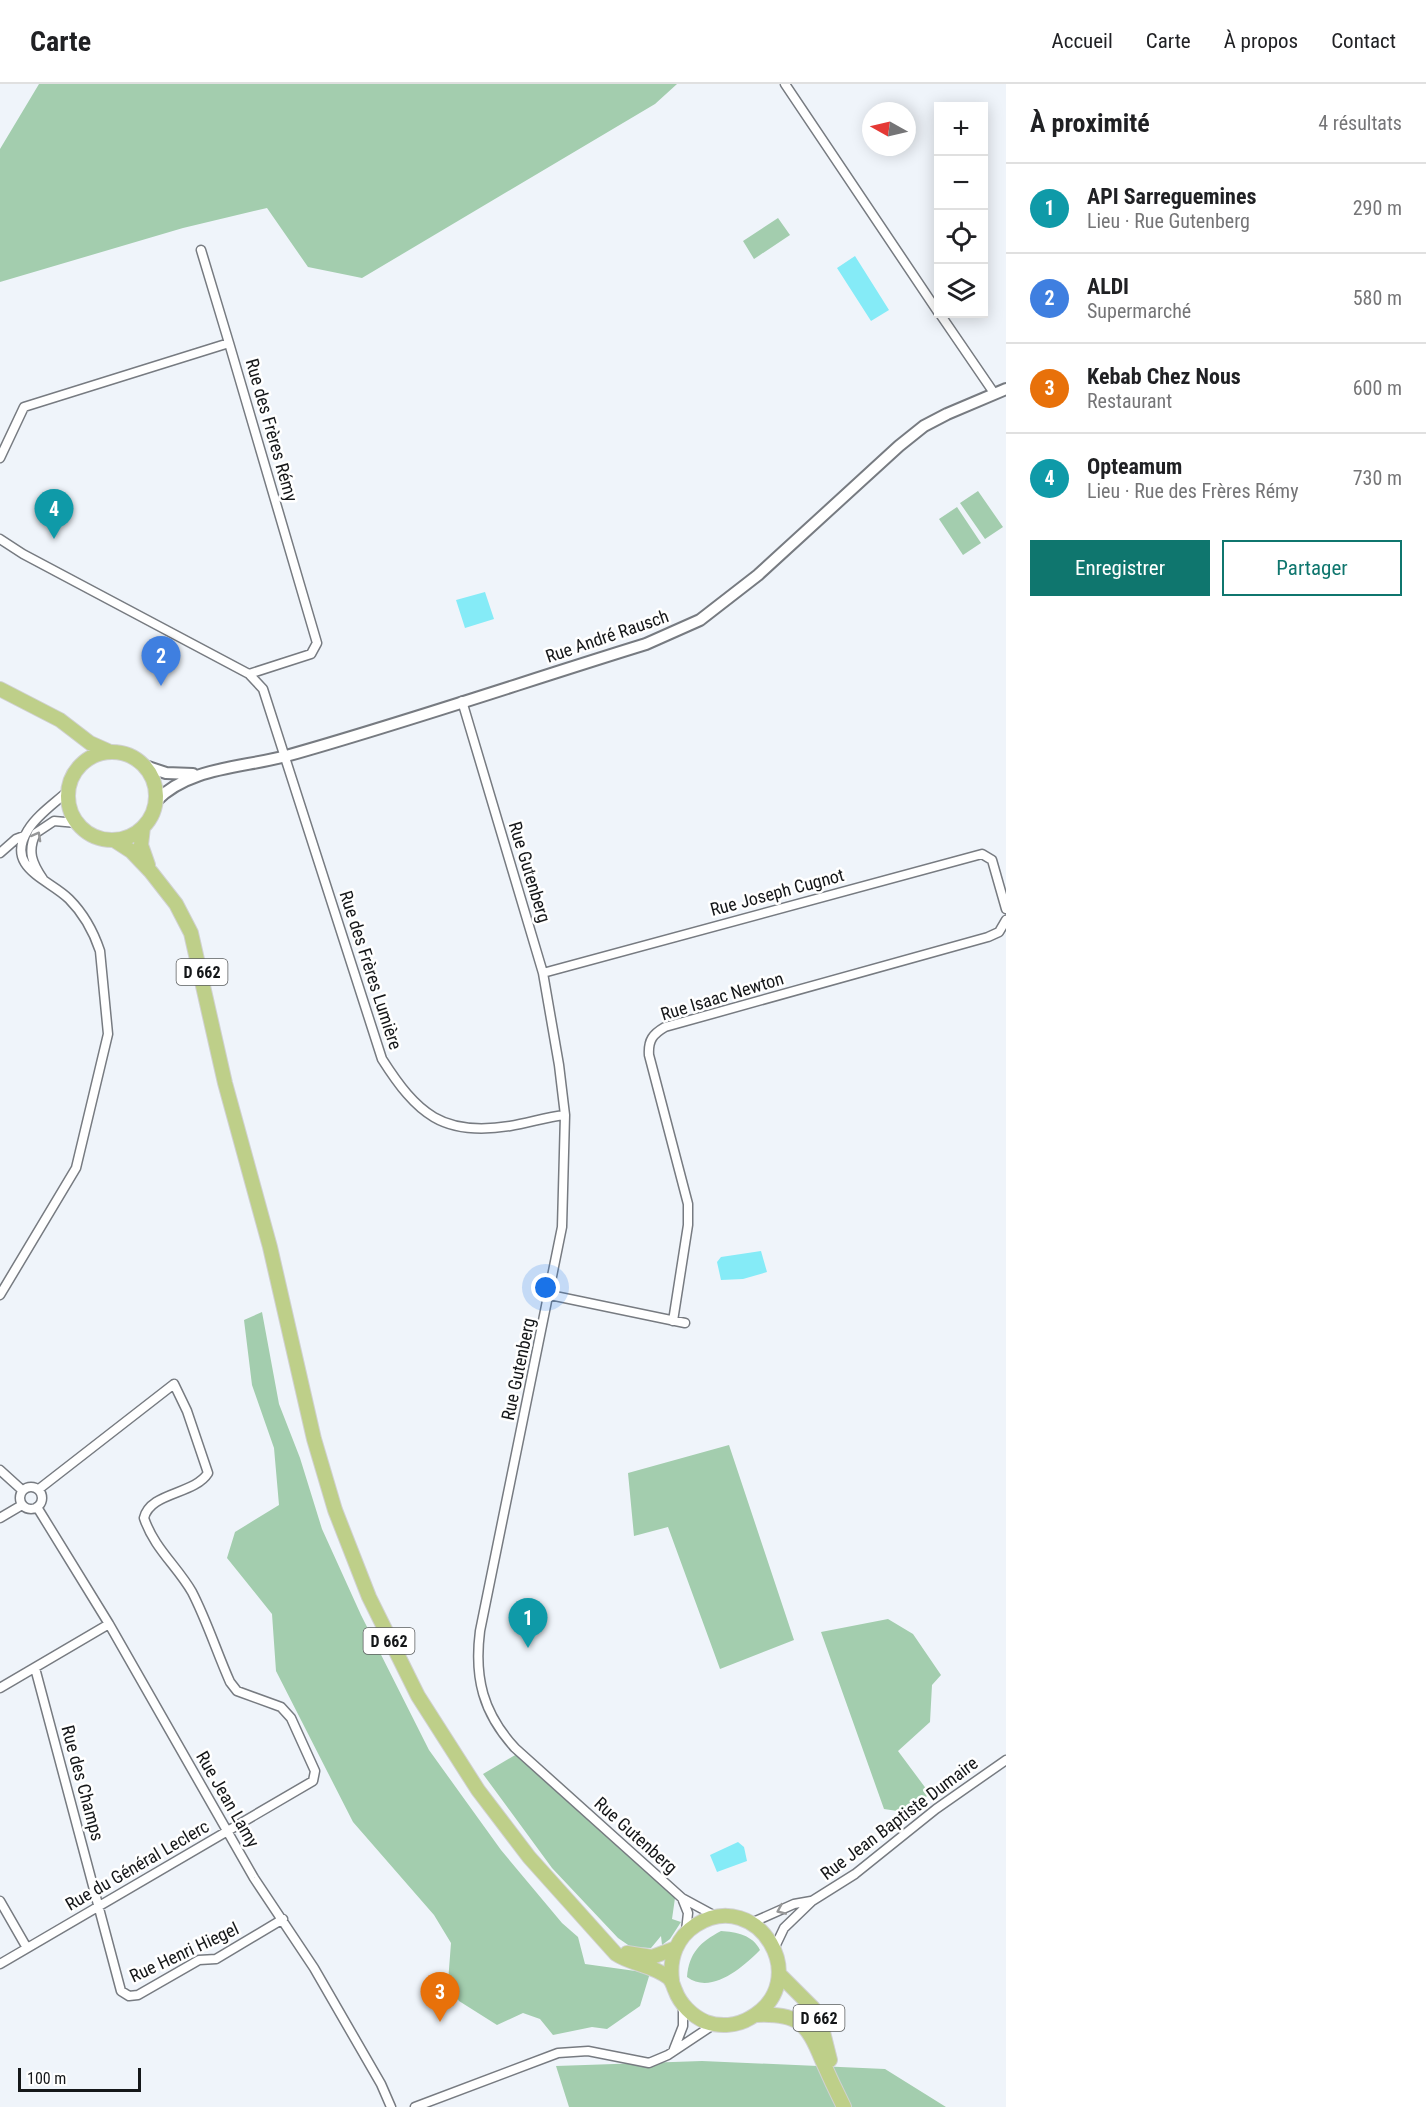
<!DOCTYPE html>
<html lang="fr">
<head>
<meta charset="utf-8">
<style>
  body { margin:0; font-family:"Roboto Condensed",sans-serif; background:#f2f2f2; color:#202124 }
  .controls { position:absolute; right:18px; top:18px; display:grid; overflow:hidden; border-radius:0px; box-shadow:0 3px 15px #0003 }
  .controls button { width:54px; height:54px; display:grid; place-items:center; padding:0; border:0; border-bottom:2px solid #e0e0e0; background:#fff; color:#202124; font:30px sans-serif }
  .compass { position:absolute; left:862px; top:18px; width:54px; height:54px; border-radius:50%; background:#fff; box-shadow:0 3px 15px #0003; rotate:278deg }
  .scale { position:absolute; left:18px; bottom:15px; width:123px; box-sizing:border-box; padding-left:6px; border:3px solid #151719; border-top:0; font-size:16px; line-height:21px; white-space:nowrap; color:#151719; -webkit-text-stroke:4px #fff; paint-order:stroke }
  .you { position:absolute; left:546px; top:1204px; width:21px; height:21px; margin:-15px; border:4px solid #fff; border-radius:50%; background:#1a73e8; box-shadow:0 0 0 9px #1a73e833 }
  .badge { display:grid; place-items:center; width:39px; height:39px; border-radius:50%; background:#0f766e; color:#fff; font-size:20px; font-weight:700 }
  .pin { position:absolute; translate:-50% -50px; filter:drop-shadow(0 2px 3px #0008) }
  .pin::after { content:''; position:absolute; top:32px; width:21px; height:18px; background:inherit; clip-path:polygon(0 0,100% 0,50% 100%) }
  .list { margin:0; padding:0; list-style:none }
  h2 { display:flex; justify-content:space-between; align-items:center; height:78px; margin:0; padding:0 24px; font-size:26px }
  h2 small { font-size:20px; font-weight:400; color:#757577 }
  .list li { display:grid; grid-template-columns:39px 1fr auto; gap:18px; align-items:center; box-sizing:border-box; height:90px; padding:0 24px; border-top:2px solid #e0e0e0 }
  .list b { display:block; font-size:22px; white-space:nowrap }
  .list p { margin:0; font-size:20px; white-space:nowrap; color:#757577 }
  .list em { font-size:20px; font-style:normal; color:#757577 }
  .actions { display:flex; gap:12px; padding:18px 24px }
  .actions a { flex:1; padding:14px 0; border:2px solid #0f766e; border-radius:0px; text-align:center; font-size:21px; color:#0f766e }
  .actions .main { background:#0f766e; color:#fff }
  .icon { flex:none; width:33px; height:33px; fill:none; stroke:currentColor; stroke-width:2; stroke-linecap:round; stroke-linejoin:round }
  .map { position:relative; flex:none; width:1006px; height:2023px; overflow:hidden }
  header { display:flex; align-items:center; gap:36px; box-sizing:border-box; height:84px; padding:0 30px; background:#fff; border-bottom:2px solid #e0e0e0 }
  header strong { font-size:28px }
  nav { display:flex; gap:33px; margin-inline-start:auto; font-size:21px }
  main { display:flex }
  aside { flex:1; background:#fff }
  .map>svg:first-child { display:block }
  .green { fill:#a3cdae }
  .water { fill:#85ebf7 }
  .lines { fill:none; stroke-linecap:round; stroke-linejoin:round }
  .minor-casing { stroke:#777b81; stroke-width:11 }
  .tertiary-casing { stroke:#777b81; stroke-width:14 }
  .primary-casing { stroke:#d0d1d1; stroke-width:16 }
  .minor { stroke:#fff; stroke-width:8 }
  .tertiary { stroke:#fff; stroke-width:10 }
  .primary { stroke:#becf89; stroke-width:14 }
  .oneway { stroke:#969798 }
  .labels { text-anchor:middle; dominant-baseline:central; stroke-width:5; stroke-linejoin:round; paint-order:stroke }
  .shield { fill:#fff; stroke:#5b5d5e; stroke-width:1.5 }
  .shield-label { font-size:16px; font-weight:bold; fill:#151719 }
  .street-label { font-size:18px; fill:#151719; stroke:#fff }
</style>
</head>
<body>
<header>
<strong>Carte</strong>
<nav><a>Accueil</a><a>Carte</a><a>À propos</a><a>Contact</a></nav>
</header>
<main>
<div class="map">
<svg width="1006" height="2023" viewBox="0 0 1006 2023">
  <rect width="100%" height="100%" fill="#eff4fa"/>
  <path class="green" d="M 39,0 L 677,0 L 655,20 L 362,194 L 308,183 L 267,124 L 183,144 L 0,198 L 0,65 Z
    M 778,134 L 790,151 L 754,175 L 743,157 Z
    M 978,407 L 1003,443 L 985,455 L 960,419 Z
    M 957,423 L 981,459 L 963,471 L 939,435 Z
    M 262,1228 L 279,1320 L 300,1374 L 322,1445 L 361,1531 L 429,1666 L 501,1766 L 562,1839 L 578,1853 L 585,1880 L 650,1889 L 640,1922 L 607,1945 L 592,1943 L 553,1951 L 540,1935 L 523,1929 L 497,1941 L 459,1917 L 448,1898 L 451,1859 L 434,1831 L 353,1738 L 276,1587 L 272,1530 L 227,1474 L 235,1448 L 279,1421 L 274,1364 L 252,1301 L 244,1236 Z
    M 729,1361 L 794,1556 L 720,1585 L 668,1443 L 634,1452 L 628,1389 Z
    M 888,1535 L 913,1550 L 941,1591 L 932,1601 L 930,1638 L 898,1667 L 930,1710 L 904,1728 L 884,1725 L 821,1548 Z
    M 517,1670 L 669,1806 L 675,1814 L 672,1835 L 681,1838 L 670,1855 L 662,1861 L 661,1852 L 651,1864 L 631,1863 L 618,1854 L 552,1784 L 483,1690 Z
    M 721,1847 C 736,1848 753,1851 760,1866 C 742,1884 711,1911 687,1893 C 689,1869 700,1858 721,1847 Z
    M 702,1977 L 885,1985 L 946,2023 L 569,2023 L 556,1982 Z"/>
  <path class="water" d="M 855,172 L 889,226 L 871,237 L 837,184 Z
    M 485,508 L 494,535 L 465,544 L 456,516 Z
    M 761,1167 L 767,1188 L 743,1195 L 721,1196 L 717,1178 L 721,1173 Z
    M 738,1758 L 744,1763 L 747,1777 L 717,1788 L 710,1771 Z"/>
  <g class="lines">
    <defs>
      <path id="minor" d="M 785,0 L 938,228
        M 201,166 L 229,259
        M 940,230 L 994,309
        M 0,374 L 24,323 L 229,259 L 317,559 L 311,570 L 249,590
        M 0,455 L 23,470 L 249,590 L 263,605 L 382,975 C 417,1030 443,1053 510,1042 C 529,1039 546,1033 565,1031
        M 462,617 L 543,889 L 559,981 L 565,1031 L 562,1143 L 480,1547 C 474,1594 483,1629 515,1664 L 682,1814 L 717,1833
        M 0,769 L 16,755 L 24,752
        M 43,795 C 32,779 27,767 36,749 L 54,737 L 77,739
        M 543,889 L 982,770 L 992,776 L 1006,825
        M 0,1211 L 76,1084 L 108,950 L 100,867 C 94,849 83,829 69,815 C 49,795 4,784 28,746 C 37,731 55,719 68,707
        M 550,1211 L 685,1239
        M 673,1237 L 688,1141 L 688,1120 L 649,971 C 648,956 653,950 665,943 L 988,853 L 999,848 L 1006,836
        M 0,1386 L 22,1406
        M20 1414a11 11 0 1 1 22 0a11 11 0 1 1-22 0Z
        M 37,1423 L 109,1540 L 254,1794 L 314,1884 L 381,2000 L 391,2023
        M 0,1434 L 22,1421
        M 35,1584 L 121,1907 L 129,1912 L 138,1911 L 199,1876 L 216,1875 L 283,1835
        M 0,1604 L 109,1540
        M 682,1814 L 688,1829 L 686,1847
        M 0,1817 L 27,1864
        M 751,1839 L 794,1820 L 811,1817
        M 774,1865 L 784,1844 L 812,1817 L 855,1790 L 936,1725 L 1006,1676
        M 0,1880 L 313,1697 L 315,1687 L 291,1634 L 281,1623 L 237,1607 L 230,1598 C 217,1569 207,1537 192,1508 C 177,1482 154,1464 144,1434 C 150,1408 194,1411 208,1389 L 187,1327 L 174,1300 L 39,1405
        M 674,1965 L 683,1942 L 683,1921
        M 415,2023 L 558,1969 L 588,1967 L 649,1979 L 668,1971 L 713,1941"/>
      <path id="tertiary" d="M 145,682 L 166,689 L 193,690
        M 156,717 C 189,683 242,684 286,672 C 407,638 526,597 646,560 L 700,536 L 758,491 L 899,362 L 924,342 L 947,330 L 1006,305"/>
      <path id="primary" d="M 0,605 L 60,636 L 90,659 L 108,667
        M68 712a44 44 0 1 1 88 0a44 44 0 1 1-88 0Z
        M 143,743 L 141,761 L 148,781
        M 114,756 L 131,767 L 151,788 L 176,820 L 191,849 L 225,999 L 270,1163 L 314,1355 L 335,1426 L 369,1513 L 418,1612 L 478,1706 L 529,1773 L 616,1870 C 632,1881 654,1881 669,1894 C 673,1898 673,1902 675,1906 C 680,1920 692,1932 706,1938 C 720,1943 737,1942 750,1934 C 815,1898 758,1802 696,1841 C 677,1853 669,1874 672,1896
        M 627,1869 L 652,1873 L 676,1864
        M 779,1890 L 813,1924 L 820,1936 L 830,1976
        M 756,1931 C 798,1929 807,1939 822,1976 C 829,1992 836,2007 844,2023"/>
    </defs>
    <use href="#minor" class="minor-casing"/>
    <use href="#tertiary" class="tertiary-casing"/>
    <use href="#primary" class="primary-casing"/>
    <use href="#minor" class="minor"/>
    <use href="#tertiary" class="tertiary"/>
    <use href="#primary" class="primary"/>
  </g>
  <defs><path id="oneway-chevron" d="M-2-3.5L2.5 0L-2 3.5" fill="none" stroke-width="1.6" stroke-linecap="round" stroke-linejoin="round" transform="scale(1.5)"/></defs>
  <g class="oneway">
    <use href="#oneway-chevron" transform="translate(37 752) rotate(-61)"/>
    <use href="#oneway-chevron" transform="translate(781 1826) rotate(157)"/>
  </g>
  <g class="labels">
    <g class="shield">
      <rect x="176.5" y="875" width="51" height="26" rx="4.5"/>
      <rect x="363.5" y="1544" width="51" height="26" rx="4.5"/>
      <rect x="793.5" y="1921" width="51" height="26" rx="4.5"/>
    </g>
    <g class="shield-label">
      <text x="202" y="888">D 662</text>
      <text x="389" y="1557">D 662</text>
      <text x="819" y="1934">D 662</text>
    </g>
    <g class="street-label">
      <text transform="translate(272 346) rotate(74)">Rue des Frères Rémy</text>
      <text transform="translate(607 552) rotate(-19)">Rue André Rausch</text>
      <text transform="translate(530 788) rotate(73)">Rue Gutenberg</text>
      <text transform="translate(777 808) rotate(-15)">Rue Joseph Cugnot</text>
      <text transform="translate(371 886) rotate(72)">Rue des Frères Lumière</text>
      <text transform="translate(722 912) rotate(-17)">Rue Isaac Newton</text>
      <text transform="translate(518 1285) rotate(-78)">Rue Gutenberg</text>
      <text transform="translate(83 1699) rotate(75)">Rue des Champs</text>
      <text transform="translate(228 1715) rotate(60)">Rue Jean Lamy</text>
      <text transform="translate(899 1734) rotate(-37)">Rue Jean Baptiste Dumaire</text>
      <text transform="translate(636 1751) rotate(42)">Rue Gutenberg</text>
      <text transform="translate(137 1781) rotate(-30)">Rue du Général Leclerc</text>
      <text transform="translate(184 1868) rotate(-25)">Rue Henri Hiegel</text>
    </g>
  </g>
</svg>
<div class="controls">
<button>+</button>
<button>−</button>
<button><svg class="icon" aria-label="locate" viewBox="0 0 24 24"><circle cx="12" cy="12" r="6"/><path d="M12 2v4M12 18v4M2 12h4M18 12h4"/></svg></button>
<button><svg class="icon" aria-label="layers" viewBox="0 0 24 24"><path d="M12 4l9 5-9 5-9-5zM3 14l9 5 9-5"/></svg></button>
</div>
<svg class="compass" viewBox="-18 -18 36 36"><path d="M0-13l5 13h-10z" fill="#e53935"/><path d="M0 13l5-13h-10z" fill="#757577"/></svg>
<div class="scale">100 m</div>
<div class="you"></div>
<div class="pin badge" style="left:528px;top:1564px;background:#0f9aa8">1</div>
<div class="pin badge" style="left:161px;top:602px;background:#3f7fe0">2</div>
<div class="pin badge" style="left:440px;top:1938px;background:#e8710a">3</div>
<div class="pin badge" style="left:54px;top:455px;background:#0f9aa8">4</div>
</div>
<aside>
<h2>À proximité<small>4 résultats</small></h2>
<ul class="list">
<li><span class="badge" style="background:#0f9aa8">1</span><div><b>API Sarreguemines</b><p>Lieu · Rue Gutenberg</p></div><em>290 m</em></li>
<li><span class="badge" style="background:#3f7fe0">2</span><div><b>ALDI</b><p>Supermarché</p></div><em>580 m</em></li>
<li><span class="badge" style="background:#e8710a">3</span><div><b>Kebab Chez Nous</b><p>Restaurant</p></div><em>600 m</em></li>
<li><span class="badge" style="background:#0f9aa8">4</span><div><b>Opteamum</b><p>Lieu · Rue des Frères Rémy</p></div><em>730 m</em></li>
</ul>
<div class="actions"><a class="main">Enregistrer</a><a>Partager</a></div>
</aside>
</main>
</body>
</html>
